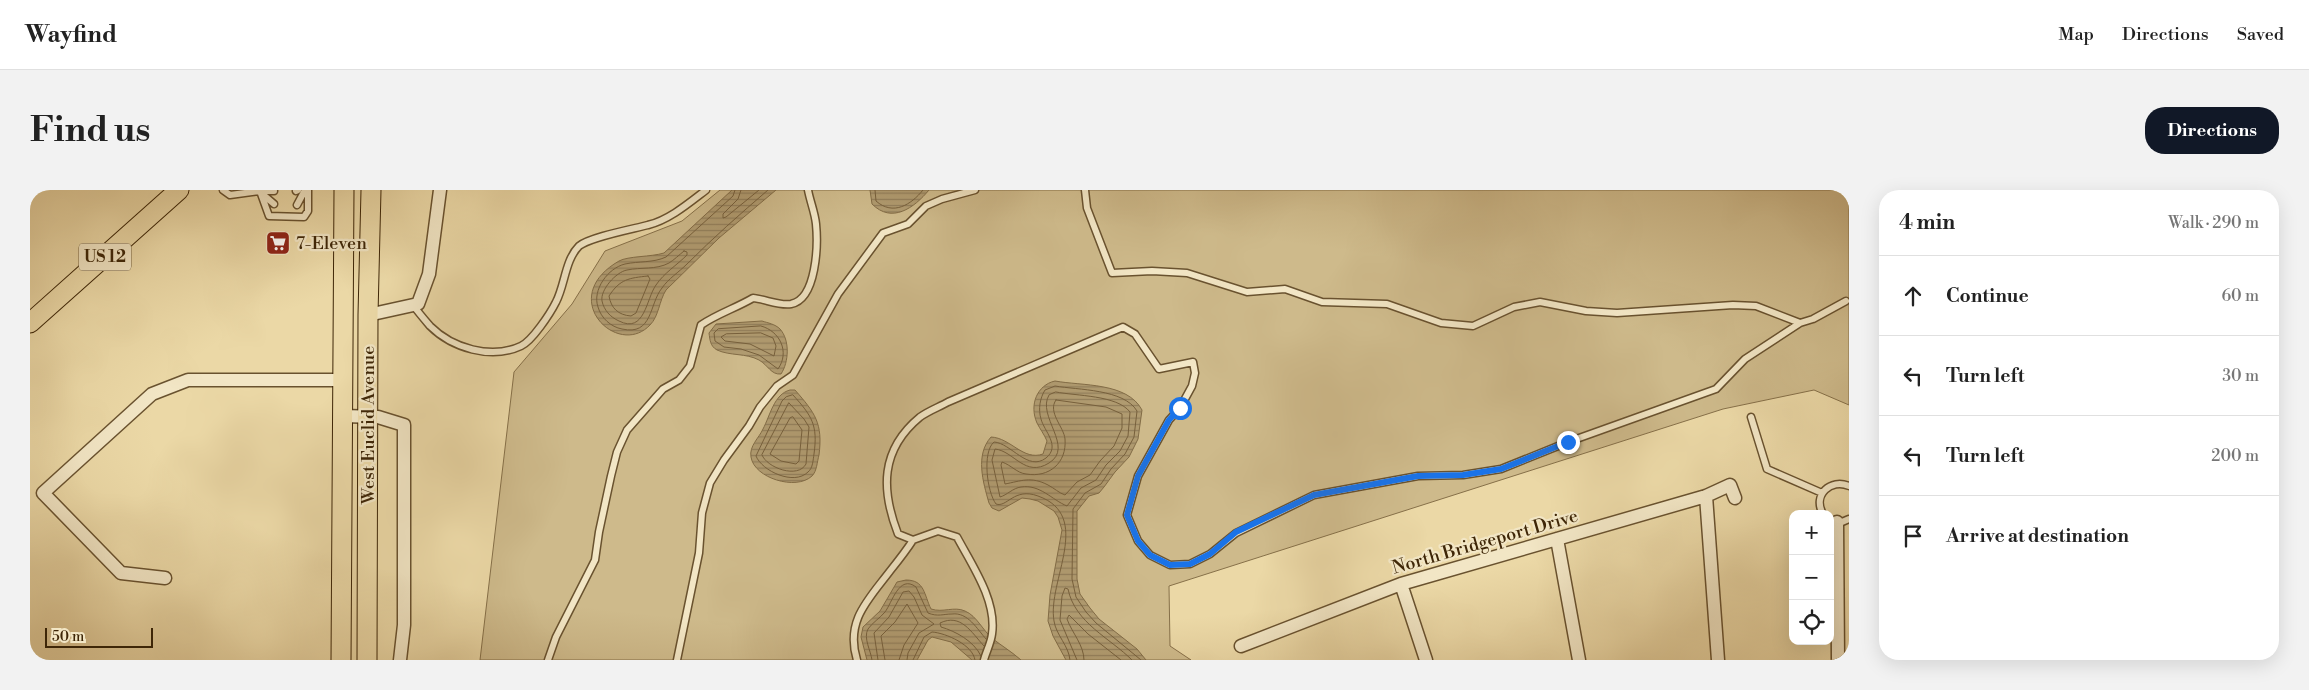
<!DOCTYPE html>
<html lang="en">
<head>
<meta charset="utf-8">
<style>
  body { margin:0; font-family:"Libre Bodoni",serif; background:#f2f2f2; color:#222 }
  .controls { position:absolute; right:15px; bottom:15px; display:grid; overflow:hidden; border-radius:10px; box-shadow:0 5px 20px #0002 }
  .controls button { width:45px; height:45px; display:grid; place-items:center; padding:0; border:0; border-bottom:1px solid #e0e0e0; background:#fff; color:#222; font:25px sans-serif }
  .scale { position:absolute; left:15px; bottom:12px; width:108px; box-sizing:border-box; padding-left:5px; border:2px solid #3e2607; border-top:0; font-size:14px; line-height:18px; white-space:nowrap; color:#3e2607; -webkit-text-stroke:4px #f2e6c5; paint-order:stroke }
  .stop { position:absolute; width:15px; height:15px; margin:-11px; border:4px solid #1a73e8; border-radius:50%; background:#fff }
  .stop.end { background:#1a73e8; border-color:#fff; box-shadow:0 1px 5px #0008 }
  .list { margin:0; padding:0; list-style:none }
  h2 { display:flex; justify-content:space-between; align-items:center; height:65px; margin:0; padding:0 20px; font-size:21px }
  h2 small { font-size:16px; font-weight:400; color:#767676 }
  .list li { display:grid; grid-template-columns:32px 1fr auto; gap:15px; align-items:center; box-sizing:border-box; height:80px; padding:0 20px; border-top:1px solid #e0e0e0 }
  .list b { display:block; font-size:19px; white-space:nowrap }
  .list em { font-size:16px; font-style:normal; color:#767676 }
  .icon { flex:none; width:28px; height:28px; fill:none; stroke:currentColor; stroke-width:2; stroke-linecap:round; stroke-linejoin:round }
  .map { position:relative; flex:none; width:1819px; height:470px; overflow:hidden; border-radius:20px }
  header { display:flex; align-items:center; gap:30px; box-sizing:border-box; height:70px; padding:0 25px; background:#fff; border-bottom:1px solid #e0e0e0 }
  header strong { font-size:24px }
  nav { display:flex; gap:28px; margin-inline-start:auto; font-size:18px }
  .intro { display:flex; align-items:center; justify-content:space-between; box-sizing:border-box; height:120px; padding:0 30px }
  h1 { margin:0; font-size:35px }
  .button { padding:12px 22px; border-radius:20px; background:#111827; color:#fff; font-size:18px; font-weight:700 }
  main { display:flex; gap:30px; padding:0 30px }
  aside { flex:1; background:#fff; border-radius:20px; box-shadow:0 5px 20px #0002 }
  .map>svg:first-child { display:block }
  .green { fill:#ceba8b; stroke:#867049 }
  .water { fill:url(#water-rules); stroke:#826c46 }
  .lines { fill:none; stroke-linecap:round; stroke-linejoin:round }
  .shore { stroke:#77603c; stroke-width:1 }
  .lane-casing { stroke:#69522f; stroke-width:9 }
  .street-casing { stroke:#69522f; stroke-width:15 }
  .primary-casing { stroke:#3e2607; stroke-width:21 }
  .lane { stroke:#f2e6c5; stroke-width:6 }
  .street { stroke:#f2e6c5; stroke-width:12 }
  .primary { stroke:#ebd8a6; stroke-width:19 }
  .route { stroke:#1a73e8; stroke-width:6 }
  .labels { text-anchor:middle; dominant-baseline:central; stroke-width:4.5; stroke-linejoin:round; paint-order:stroke }
  .shield { fill:#f2e6c5; stroke:#746040; stroke-width:1 }
  .shield-label { font-size:16px; font-weight:bold; fill:#3e2607 }
  .poi-label { font-size:18px; fill:#3e2607; stroke:#f2e6c5; text-anchor:start }
  .street-label { font-size:18px; fill:#3e2607; stroke:#f2e6c5 }
</style>
</head>
<body>
<header>
<strong>Wayfind</strong>
<nav><a>Map</a><a>Directions</a><a>Saved</a></nav>
</header>
<div class="intro"><h1>Find us</h1><a class="button">Directions</a></div>
<main>
<div class="map">
<svg width="1819" height="470" viewBox="0 0 1819 470">
  <defs>
    <pattern id="water-rules" width="6" height="5" patternUnits="userSpaceOnUse" patternTransform="scale(1.25)"><rect width="6" height="5" fill="#b09b70"/><path d="M0 2.5h6" fill="none" stroke="#917e5a"/></pattern>
  </defs>
  <rect width="100%" height="100%" fill="#ebd8a6"/>
  <filter id="stains"><feTurbulence type="fractalNoise" baseFrequency=".004" numOctaves="4"/><feColorMatrix values="0 0 0 0 .2 0 0 0 0 .09 0 0 0 0 .02 0 0 0 .5 -.17"/></filter>
  <radialGradient id="worn" r=".72"><stop offset=".6" stop-color="#630" stop-opacity="0"/><stop offset="1" stop-color="#630" stop-opacity=".3"/></radialGradient>
  <path class="green" d="M 690,0 L 1819,0 L 1819,215 L 1784,200 L 1693,219 L 1139,396 L 1140,456 L 1161,470 L 450,470 L 484,182 L 542,114 L 575,61 L 652,31 Z"/>
  <path class="water" d="M 702,0 L 746,0 L 689,48 L 636,100 C 629,111 629,126 620,135 C 588,169 525,108 589,71 C 598,66 621,67 634,63 Z
    M 840,0 L 899,0 C 884,18 862,34 842,14 Z
    M 732,131 C 738,133 745,134 750,139 C 760,150 759,172 751,184 C 741,185 738,175 729,170 C 716,163 700,166 687,160 C 680,156 680,150 679,143 L 686,134 Z
    M 1025,191 C 1052,196 1097,192 1112,220 L 1108,249 L 1099,267 L 1085,282 L 1074,297 L 1069,303 L 1059,306 L 1047,321 L 1047,389 L 1050,404 L 1060,418 L 1069,429 L 1107,459 L 1116,470 L 1036,470 L 1023,446 L 1018,431 L 1020,405 L 1032,340 L 1028,327 L 1024,321 L 1008,311 L 1000,309 L 992,308 L 969,321 L 962,318 L 959,313 C 953,292 945,265 961,247 C 981,248 993,271 1013,264 L 1017,251 C 1014,244 1010,239 1007,233 C 999,215 1007,195 1025,191 Z
    M 760,200 L 765,200 C 785,223 793,233 789,265 C 787,272 787,281 782,286 C 766,301 724,288 721,267 C 719,256 729,248 733,239 C 740,226 744,204 760,200 Z
    M 876,390 C 895,390 894,405 901,419 C 913,423 924,416 935,421 C 947,426 953,441 963,449 C 972,456 982,462 991,470 L 942,470 L 921,452 L 902,447 L 898,450 L 887,470 L 837,470 L 831,447 L 833,437 L 850,421 L 867,392 Z"/>
  <g class="lines">
    <path class="shore" d="M 705,0 L 703,6 L 636,67 C 623,73 609,71 595,74 C 578,78 562,100 568,117 C 571,128 581,137 592,139 C 623,146 619,114 632,98 C 638,89 649,82 657,74 C 683,48 710,24 738,0
      M 711,0 L 708,9 L 693,24 L 693,28 L 696,27 L 729,0
      M 845,0 L 846,11 C 863,26 881,15 893,0
      M 654,61 L 657,62 L 657,65 C 647,75 634,83 626,95 C 616,109 615,144 589,131 C 580,127 574,120 572,111 C 570,100 586,82 597,80 C 611,77 626,80 639,73 C 644,70 649,65 654,61 Z
      M 618,86 L 620,89 L 606,123 L 601,126 C 588,125 581,118 579,106 C 590,89 599,88 618,86 Z
      M 731,136 C 750,141 760,162 748,179 L 729,165 L 711,159 L 694,157 L 685,151 L 684,143 L 688,139 Z
      M 731,143 L 743,148 L 746,156 L 744,166 L 720,154 L 695,151 L 691,147 L 696,144 Z
      M 1026,202 C 1046,206 1087,205 1100,222 L 1098,246 L 1090,261 L 1076,275 L 1066,290 L 1051,298 L 1037,316 C 1022,310 1010,294 991,297 C 983,298 977,305 970,307 L 962,270 L 965,259 C 984,261 995,288 1019,273 C 1045,257 1006,226 1019,205 Z
      M 763,205 C 782,226 788,235 784,264 C 783,270 783,278 778,282 C 764,296 732,281 726,266 L 752,211 L 756,207 Z
      M 1026,210 L 1076,217 L 1092,224 L 1092,238 L 1084,256 L 1070,271 L 1060,285 L 1047,292 L 1035,305 C 1029,303 1024,298 1018,295 C 1001,286 991,291 975,294 L 971,275 L 972,272 C 981,275 987,283 996,284 C 1019,288 1037,273 1035,249 C 1034,237 1017,222 1026,210 Z
      M 759,213 L 774,229 L 779,237 L 776,274 C 768,289 737,278 732,265 Z
      M 763,227 L 772,240 L 769,271 L 766,274 L 751,271 L 740,264 L 760,228 Z
      M 951,466 C 944,451 925,441 911,437 L 910,433 C 931,423 941,442 954,456
      M 842,470 C 841,461 833,448 838,439 C 842,433 850,428 855,422 C 862,413 869,384 886,397 L 898,423 C 908,427 913,424 922,424 C 938,422 947,439 956,449
      M 848,470 L 844,443 L 859,427 L 873,402 L 879,401 L 884,407 L 892,425 L 904,434 L 889,443 L 878,463 L 877,470
      M 855,470 L 851,446 L 865,432 L 877,414 L 888,433 L 874,455 L 869,470
      M 883,470 L 894,447 L 902,442 C 916,443 943,455 945,470
      M 1040,470 C 1039,456 1026,445 1024,431 C 1017,391 1064,326 1008,306 C 984,297 977,318 966,314 C 957,302 952,262 964,252 C 981,253 998,282 1016,268 C 1031,256 1014,241 1011,229 C 1008,219 1010,208 1015,200 L 1025,196 C 1048,200 1094,199 1107,221 L 1104,247 L 1095,264 L 1081,279 L 1071,294 L 1055,303 L 1043,319 L 1042,389 L 1046,407 L 1056,422 L 1066,433 L 1111,470
      M 1047,470 L 1030,430 L 1032,406 L 1035,398 L 1038,399 C 1045,433 1080,448 1102,470
      M 1054,470 C 1054,455 1042,443 1037,429 L 1039,425 L 1058,444 L 1091,470"/>
    <defs>
      <path id="lane" d="M 193,0 L 200,5 L 230,1 L 239,26 L 274,27 L 278,21 L 278,0
        M 1055,0 L 1057,18 L 1082,83 L 1122,81 L 1157,83 L 1217,102 L 1255,99 L 1292,112 L 1357,114 L 1411,133 L 1443,136 L 1484,117 L 1510,112 L 1556,121 L 1587,123 L 1703,115 L 1726,116 L 1770,133
        M 230,1 L 244,1
        M 266,1 L 268,0
        M 230,2 L 244,14
        M 267,15 L 275,0
        M 383,115 C 388,122 394,129 400,136 C 422,158 461,170 491,156 C 502,151 520,124 526,112 C 535,95 535,70 549,56 C 560,47 603,39 618,35 C 639,30 659,13 676,0
        M 1721,227 L 1737,279 L 1792,303
        M 1793,324 C 1782,305 1801,288 1819,296
        M 1800,330 L 1812,332 L 1819,329
        M 518,470 L 526,447 L 565,370 L 569,342 L 581,286 L 587,262 L 597,240 L 633,199 L 649,190 L 660,176 L 671,135 C 687,124 706,118 723,108 C 735,109 749,116 761,114 C 787,109 788,54 786,34 C 785,23 780,11 778,0
        M 647,470 L 669,363 L 672,323 L 680,293 L 694,270 L 719,236 L 730,217 L 747,196 L 763,185 L 808,104 L 853,43 L 878,34 L 896,16 L 912,9 L 945,0
        M 827,470 C 815,431 838,410 860,381 C 868,371 876,361 883,350
        M 954,470 C 956,462 961,453 962,444 C 967,411 942,375 927,347 L 908,341 L 883,350 L 868,344 C 851,300 850,260 890,227 C 898,221 909,217 918,212 L 1093,137 L 1105,144 L 1129,179 L 1163,172 L 1165,183 L 1162,196 L 1150,218 L 1139,230 L 1108,286 L 1097,325 L 1108,351 L 1120,365 L 1140,375 L 1160,374 L 1180,364 L 1206,343 L 1284,305 L 1388,286 L 1433,285 L 1471,279 L 1538,252 L 1686,199 L 1715,169 L 1770,133 L 1783,129 L 1816,111"/>
      <path id="street" d="M 338,125 L 388,114 L 399,84 L 410,0
        M 313,226 L 348,227 L 374,235 L 374,435 L 370,470
        M 1676,306 L 1688,470
        M 1807,332 L 1808,470
        M 1527,349 L 1549,470
        M 135,388 L 91,383 L 13,303 L 122,204 L 158,190 L 313,190
        M 1371,394 L 1396,470
        M 1211,456 L 1371,394 L 1676,306 L 1700,295 L 1705,308"/>
      <path id="primary" d="M 0,133 L 149,0
        M 311,470 L 314,0
        M 337,470 L 338,125 L 341,0"/>
    </defs>
    <use href="#lane" class="lane-casing"/>
    <use href="#street" class="street-casing"/>
    <use href="#primary" class="primary-casing"/>
    <use href="#lane" class="lane"/>
    <use href="#street" class="street"/>
    <use href="#primary" class="primary"/>
  </g>
  <g class="lines">
    <path class="route" d="M 1150,218 L 1139,230 L 1108,286 L 1097,325 L 1108,351 L 1120,365 L 1140,375 L 1160,374 L 1180,364 L 1206,342 L 1284,305 L 1388,286 L 1433,285 L 1471,279 L 1538,252"/>
  </g>
  <defs>
    <symbol id="supermarket-square" viewBox="-11 -11 22 22"><rect x="-9" y="-9" width="18" height="18" rx="4" fill="#8f2418" stroke="#f2e6c5"/><path d="M-6-5.5h2.5l.6 2H6L4.5 2H-2.5L-4.4-4H-6ZM-1.5 3.2a1.3 1.3 0 1 0 .1 0ZM3 3.2a1.3 1.3 0 1 0 .1 0Z" fill="#fff"/></symbol>
  </defs>
  <g fill-rule="evenodd">
    <use href="#supermarket-square" x="234" y="39" width="28" height="28"/>
  </g>
  <g class="labels">
    <rect class="shield" x="49" y="53.5" width="52" height="27" rx="4"/>
    <g class="shield-label">
      <text x="75" y="67">US 12</text>
    </g>
    <g class="poi-label">
      <text x="266" y="53">7-Eleven</text>
    </g>
    <g class="street-label">
      <text transform="translate(338 235) rotate(-90)">West Euclid Avenue</text>
      <text transform="translate(1455 352) rotate(-16)">North Bridgeport Drive</text>
    </g>
  </g>
  <rect width="100%" height="100%" filter="url(#stains)"/>
  <rect width="100%" height="100%" fill="url(#worn)"/>
</svg>
<div class="controls">
<button>+</button>
<button>−</button>
<button><svg class="icon" aria-label="locate" viewBox="0 0 24 24"><circle cx="12" cy="12" r="6"/><path d="M12 2v4M12 18v4M2 12h4M18 12h4"/></svg></button>
</div>
<div class="scale">50 m</div>
<div class="stop" style="left:1150px;top:218px"></div>
<div class="stop end" style="left:1538px;top:252px"></div>
</div>
<aside>
<h2>4 min<small>Walk · 290 m</small></h2>
<ul class="list">
<li><svg class="icon" aria-label="ahead" viewBox="0 0 24 24"><path d="M12 20V5M6 11l6-6 6 6"/></svg><div><b>Continue</b></div><em>60 m</em></li>
<li><svg class="icon" aria-label="left" viewBox="0 0 24 24"><path d="M17 20v-9H6M10 6l-5 5 5 5"/></svg><div><b>Turn left</b></div><em>30 m</em></li>
<li><svg class="icon" aria-label="left" viewBox="0 0 24 24"><path d="M17 20v-9H6M10 6l-5 5 5 5"/></svg><div><b>Turn left</b></div><em>200 m</em></li>
<li><svg class="icon" aria-label="arrive" viewBox="0 0 24 24"><path d="M6 21V4h12l-3 4 3 4H6"/></svg><div><b>Arrive at destination</b></div></li>
</ul>
</aside>
</main>
</body>
</html>
